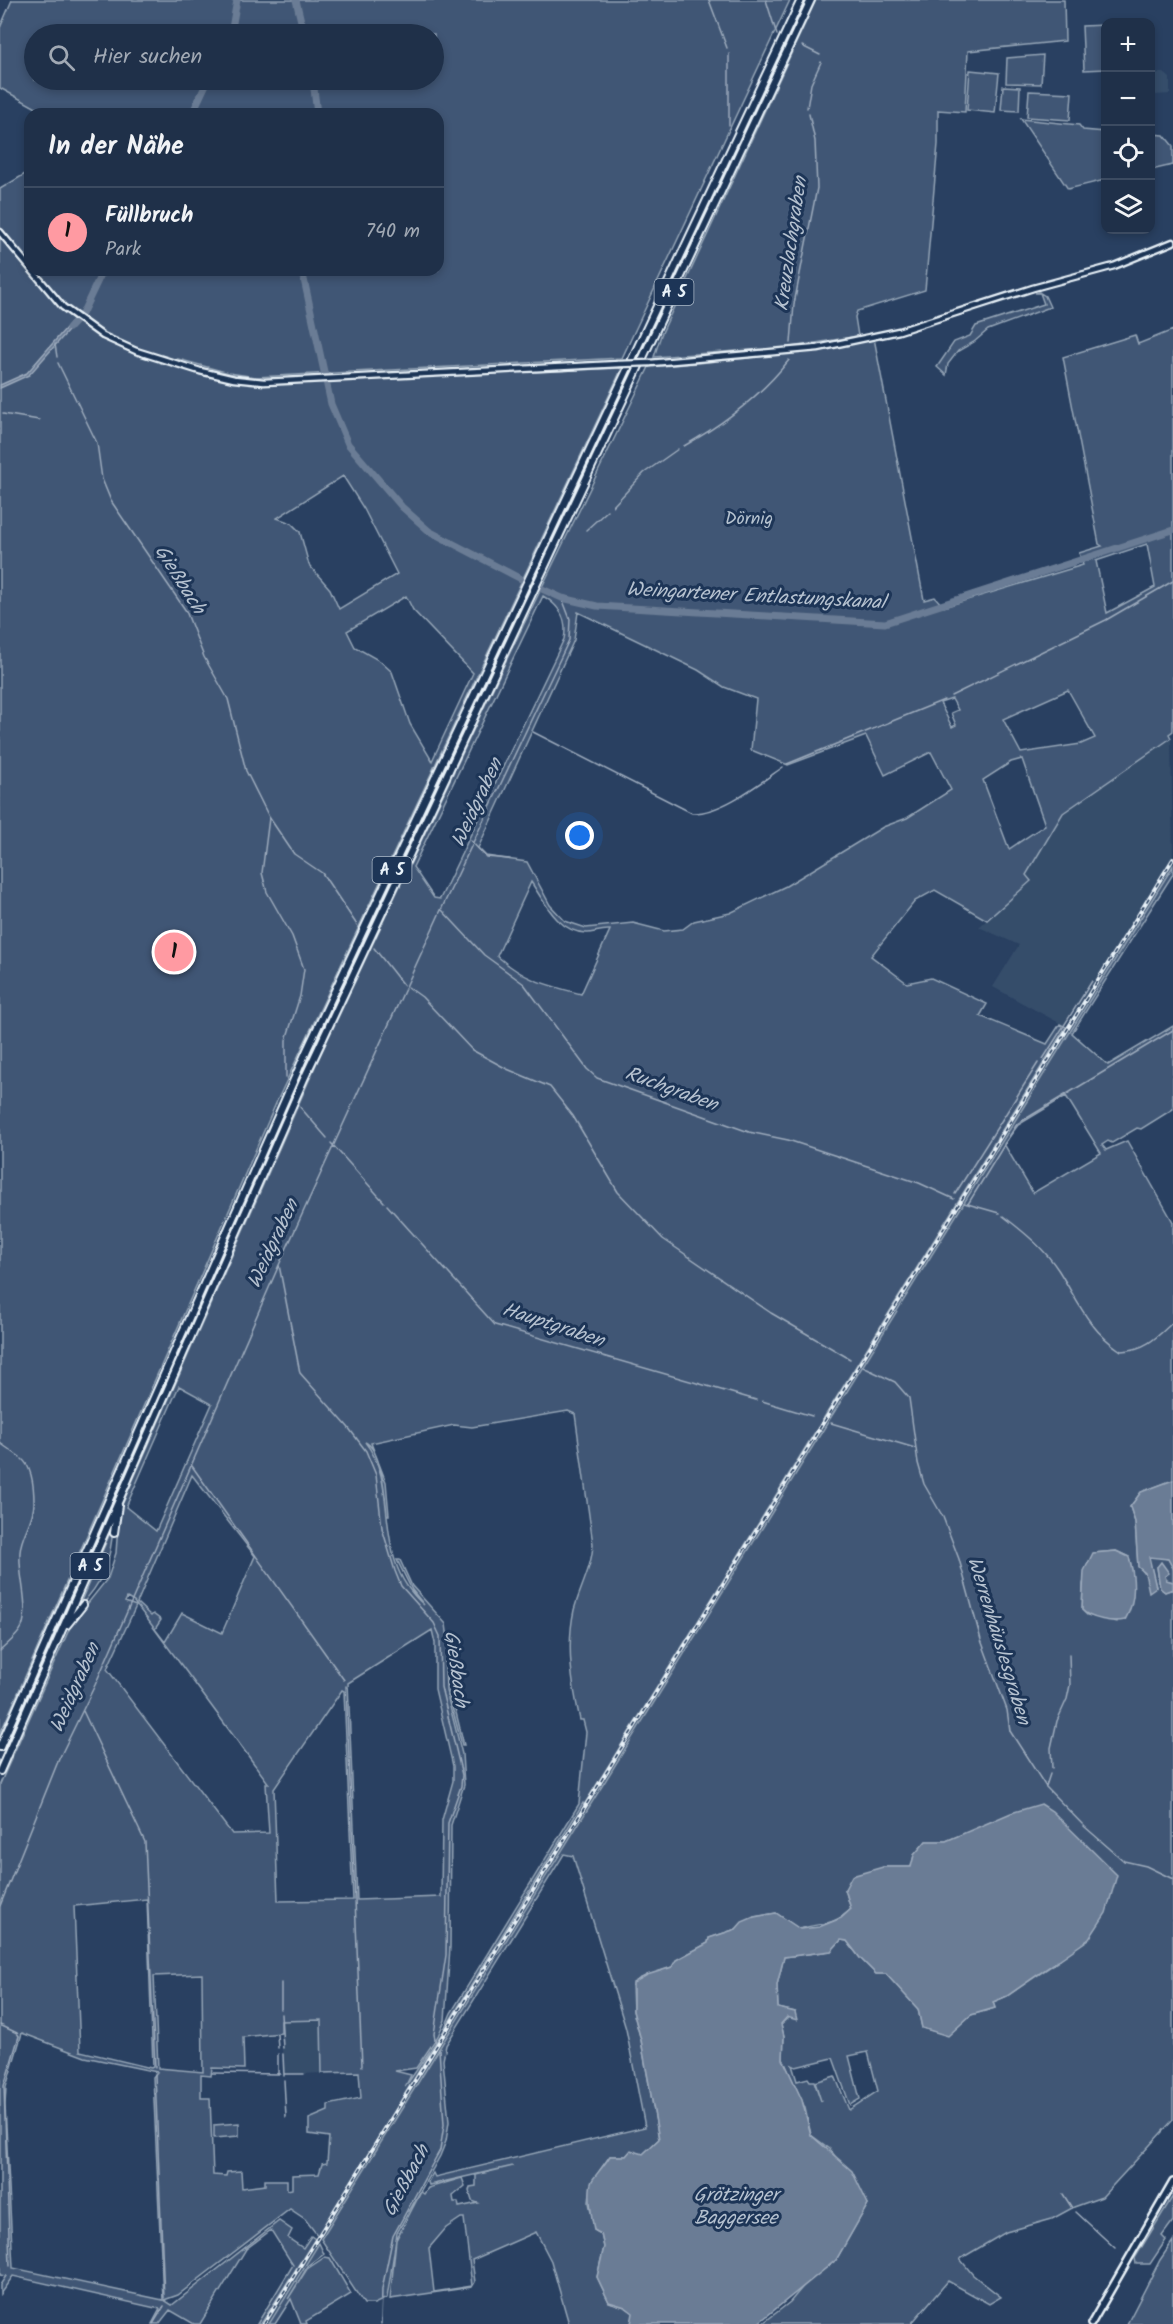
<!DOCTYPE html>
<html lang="de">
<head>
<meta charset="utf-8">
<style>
  body { margin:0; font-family:Kalam,sans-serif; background:#2c3c53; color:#f1f3f6 }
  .controls { position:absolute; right:18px; top:18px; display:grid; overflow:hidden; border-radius:12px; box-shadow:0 3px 9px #0003 }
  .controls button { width:54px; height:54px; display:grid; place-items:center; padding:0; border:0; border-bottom:2px solid #3c4b61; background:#1f3049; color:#f1f3f6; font:30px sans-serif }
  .you { position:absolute; left:580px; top:836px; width:21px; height:21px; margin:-15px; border:4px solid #fff; border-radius:50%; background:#1a73e8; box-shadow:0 0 0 9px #1a73e833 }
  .badge { display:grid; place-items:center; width:39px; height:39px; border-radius:50%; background:#ff9aa2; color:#111; font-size:20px; font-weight:700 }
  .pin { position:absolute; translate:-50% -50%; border:3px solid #fff; box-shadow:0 2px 6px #0006 }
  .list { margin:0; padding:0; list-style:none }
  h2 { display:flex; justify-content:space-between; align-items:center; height:78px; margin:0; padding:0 24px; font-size:26px }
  h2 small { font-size:20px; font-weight:400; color:#a1a9b4 }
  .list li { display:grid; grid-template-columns:39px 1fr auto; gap:18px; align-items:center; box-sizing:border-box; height:90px; padding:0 24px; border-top:2px solid #3c4b61 }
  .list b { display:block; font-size:22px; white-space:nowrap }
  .list p { margin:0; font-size:20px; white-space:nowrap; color:#a1a9b4 }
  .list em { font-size:20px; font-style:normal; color:#a1a9b4 }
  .icon { flex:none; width:33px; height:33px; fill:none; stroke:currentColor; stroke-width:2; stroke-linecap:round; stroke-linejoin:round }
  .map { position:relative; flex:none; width:1173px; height:2324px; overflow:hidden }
  .search { position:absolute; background:#1f3049; box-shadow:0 3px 9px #0003; left:24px; top:24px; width:420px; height:66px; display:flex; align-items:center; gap:15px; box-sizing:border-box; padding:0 21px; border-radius:33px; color:#a1a9b4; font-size:22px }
  .panel { position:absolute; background:#1f3049; box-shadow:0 3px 9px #0003; left:24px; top:108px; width:420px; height:168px; border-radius:18px }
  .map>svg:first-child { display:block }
  .built { fill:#364d6b }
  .green { fill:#415774; stroke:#94a4b6; stroke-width:1.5; fill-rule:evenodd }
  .water { fill:#6b7c95; stroke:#9dabbd; stroke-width:1.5 }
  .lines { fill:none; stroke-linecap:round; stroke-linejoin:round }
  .stream { stroke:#9dabbd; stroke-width:1.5 }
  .river { stroke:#6b7c95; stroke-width:7 }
  .secondary-casing { stroke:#e8f1f8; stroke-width:9 }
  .primary-casing { stroke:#e8f1f8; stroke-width:10 }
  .motorway-casing { stroke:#e8f1f8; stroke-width:10 }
  .secondary { stroke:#1d3557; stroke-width:4.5 }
  .primary { stroke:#1d3557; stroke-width:5 }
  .motorway { stroke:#1d3557; stroke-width:6 }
  .rail-casing { stroke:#e8f1f8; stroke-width:4 }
  .rail { stroke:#1d3557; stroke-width:1.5; stroke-dasharray:4.5; stroke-linecap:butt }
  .secondary-bridge-casing { stroke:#e8f1f8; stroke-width:9; stroke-linecap:butt }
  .secondary-bridge { stroke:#1d3557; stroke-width:4.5 }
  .labels { text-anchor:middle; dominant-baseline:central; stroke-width:6; stroke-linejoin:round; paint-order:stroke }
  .shield { fill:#1d3557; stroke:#abb9c8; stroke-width:1.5 }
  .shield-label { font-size:16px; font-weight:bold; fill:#e8f1f8 }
  .park-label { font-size:18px; fill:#b6c3d0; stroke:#1d3557 }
  .water-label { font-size:20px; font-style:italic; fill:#b6c2d0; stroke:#1d3557 }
</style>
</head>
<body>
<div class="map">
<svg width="1173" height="2324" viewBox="0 0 1173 2324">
  <rect width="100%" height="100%" fill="#294061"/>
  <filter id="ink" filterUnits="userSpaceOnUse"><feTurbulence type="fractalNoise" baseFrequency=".0167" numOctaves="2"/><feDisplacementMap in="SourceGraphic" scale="12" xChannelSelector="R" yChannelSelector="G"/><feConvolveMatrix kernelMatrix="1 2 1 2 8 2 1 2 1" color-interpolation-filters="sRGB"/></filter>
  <g filter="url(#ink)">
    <path class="built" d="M 1151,73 L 1164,73 L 1170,78 L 1170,94 L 1155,95 L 1155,84 L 1151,80 Z
      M 1171,738 L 1173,867 L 321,2239 L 318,2236 L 323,2225 L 1082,1001 L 1065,1026 L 993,987 L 1019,945 L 979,927 L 1031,881 L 1026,875 L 1063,813 Z
      M 321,2020 L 322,2073 L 283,2075 L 281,2021 Z
      M 315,2239 L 319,2243 L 269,2324 L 261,2324 Z"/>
    <path class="green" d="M 12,0 L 790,0 L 622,358 L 256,377 L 229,373 L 178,359 L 179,367 L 224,379 L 260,384 L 622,368 L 277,1101 L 0,1734 L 0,189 L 30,171 L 30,270 L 438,270 L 438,114 L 47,114 L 0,88 L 0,28 ZM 34,34 L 434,34 L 434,80 L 34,80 ZM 343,476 L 364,509 L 397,574 L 339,609 L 330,589 L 309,565 L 300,532 L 291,523 L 277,518 ZM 406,596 L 413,610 L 473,673 L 432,761 L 410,724 L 392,672 L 380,661 L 355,647 L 347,631 Z
      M 816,0 L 1064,0 L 1065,41 L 968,51 L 965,112 L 938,110 L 938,144 L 925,290 L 857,311 L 855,317 L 858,336 L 791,347 L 654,357 L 661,335 Z
      M 1105,25 L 1105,69 L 1084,70 L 1082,26 Z
      M 1043,55 L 1041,84 L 1006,83 L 1007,58 Z
      M 970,70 L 999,73 L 995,113 L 967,110 Z
      M 1003,86 L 1020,87 L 1019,111 L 1001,110 Z
      M 1029,91 L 1072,93 L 1070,120 L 1027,117 Z
      M 1021,119 L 1079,125 L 1083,130 L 1105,132 L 1105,180 L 1068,189 Z
      M 1151,134 L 1164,135 L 1173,146 L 1173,165 L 1151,170 Z
      M 1039,292 L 1045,296 L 1050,307 L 988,330 L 974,342 L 958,351 L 948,364 L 946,375 L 937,367 L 954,342 L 970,336 L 976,326 L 1044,304 L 1040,293 L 1035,293 Z
      M 1173,330 L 1173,731 L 1169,734 L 1171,738 L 1063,813 L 1026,875 L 1031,881 L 987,920 L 935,890 L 915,901 L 871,956 L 907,983 L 931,978 L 987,1004 L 980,1016 L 1047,1044 L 1060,1024 L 1066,1027 L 584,1805 L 583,1803 L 318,2236 L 305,2219 L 290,2209 L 178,2295 L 164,2300 L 172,2305 L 279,2221 L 292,2230 L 288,2238 L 303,2248 L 311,2236 L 315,2239 L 261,2324 L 257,2324 L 293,2265 L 271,2230 L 246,2249 L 200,2324 L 194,2324 L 170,2310 L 159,2324 L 152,2324 L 160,2309 L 13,2276 L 0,2294 L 0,2285 L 6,2276 L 0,2275 L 0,1784 L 72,1623 L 108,1578 L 116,1553 L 119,1512 L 318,1060 L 504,665 L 649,367 C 725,361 800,355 874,338 L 924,600 L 935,597 L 944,607 L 1083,565 L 1079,553 L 1102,546 L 1099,544 L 1063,357 L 1135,335 L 1138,344 ZM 1147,544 L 1155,587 L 1107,613 L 1096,561 ZM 543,596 C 560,606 568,619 564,639 L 440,899 L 434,898 L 413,867 ZM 578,612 L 698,670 L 724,687 L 756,699 L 751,750 L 788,765 L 866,736 L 885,775 L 931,752 L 951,790 L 907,818 L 883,827 L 786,886 L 730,913 L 694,921 L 683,929 L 664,931 L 633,923 L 586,928 L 565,921 L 550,905 L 527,862 L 486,856 L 478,848 L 574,640 ZM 1068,690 L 1095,738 L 1081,744 L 1021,753 L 1003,719 ZM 952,699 L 958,710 L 951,713 L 956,725 L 952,727 L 940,703 ZM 1022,759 L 1045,825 L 1009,849 L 983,780 L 1011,762 ZM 531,882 C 545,903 558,932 586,933 C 594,933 602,929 610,930 L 581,994 C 544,984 526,981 497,956 ZM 179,1386 L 212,1404 L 156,1531 L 126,1507 ZM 568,1411 L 575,1414 L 593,1544 C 592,1567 580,1588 574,1610 C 566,1646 572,1684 580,1720 L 583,1720 L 586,1732 L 579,1804 L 451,2013 L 443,2032 L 405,2087 L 411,2075 L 395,2071 L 416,2068 L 438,2036 L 445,2020 L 450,1947 L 451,1825 L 464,1785 L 462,1754 L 446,1691 L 445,1660 L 448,1692 L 462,1745 L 464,1745 L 449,1684 L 449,1647 L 446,1624 L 412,1586 L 400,1560 L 397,1560 L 412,1590 L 424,1605 C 369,1557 402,1488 365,1442 C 382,1450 385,1496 387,1515 L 389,1515 L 386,1482 L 371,1443 L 454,1425 L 472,1427 ZM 192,1475 L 255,1556 L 222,1633 L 182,1613 L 165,1642 L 155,1629 L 161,1620 L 153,1614 L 151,1616 L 137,1603 ZM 127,1598 L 134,1602 L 148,1620 L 269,1784 L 266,1784 L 269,1833 L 232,1834 L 107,1669 L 136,1606 L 125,1602 ZM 432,1630 L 435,1643 L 435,1689 L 453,1766 L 453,1781 L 442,1820 L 441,1897 L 357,1900 L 348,1683 ZM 342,1690 L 344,1691 L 353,1900 L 278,1901 L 274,1789 ZM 147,1899 L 153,2067 L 151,2068 L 80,2051 L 74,1906 ZM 202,1974 L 203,2072 L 158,2068 L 154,1976 ZM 321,2020 L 322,2073 L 359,2072 L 361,2098 L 328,2105 L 328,2111 L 309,2119 L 309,2134 L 329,2137 L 327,2163 L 322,2164 L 319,2174 L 292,2175 L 292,2189 L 287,2190 L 287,2180 L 265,2180 L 265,2185 L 242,2188 L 241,2171 L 227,2172 L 226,2176 L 213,2175 L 210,2098 L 201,2098 L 201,2075 L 211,2076 L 212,2068 L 244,2069 L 243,2037 L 281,2033 L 281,2021 ZM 22,2033 L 85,2057 L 157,2072 L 153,2077 L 163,2300 L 13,2268 L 5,2105 L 6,2087 Z
      M 461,731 L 292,1095 L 0,1761 L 288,1100 Z
      M 1173,866 L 1173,874 L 1072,1033 L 1108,1065 L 1173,1026 L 1173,1109 L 1141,1129 L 1137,1128 L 1112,1143 L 1108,1141 L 1102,1145 L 1106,1150 L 1127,1141 L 1173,1222 L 1173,1480 L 1141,1492 L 1130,1507 L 1135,1522 L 1138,1566 C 1146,1573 1147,1581 1156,1587 L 1148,1557 L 1151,1555 L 1168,1559 L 1173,1568 L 1173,1582 L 1166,1580 L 1165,1576 L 1168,1572 L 1163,1567 L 1157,1567 L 1160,1588 L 1165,1592 L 1173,1589 L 1173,2120 L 1102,2197 L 1074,2207 L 1052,2219 L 1006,2232 L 960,2259 L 973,2275 L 1001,2297 L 989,2304 L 948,2281 L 911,2324 L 762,2324 L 790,2302 L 806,2283 L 836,2260 L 868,2204 L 830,2149 L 811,2135 L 805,2108 L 783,2059 L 784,2036 L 781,2024 L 795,2012 L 778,2008 L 777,1985 L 784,1957 L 831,1951 L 841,1940 L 847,1941 L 860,1958 L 876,1974 L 886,1974 L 918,2009 L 922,2028 L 947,2035 L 971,2015 L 995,2008 L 993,2002 L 1007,1996 L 1060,1960 L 959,1836 L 946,1841 L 926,1841 L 914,1855 L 911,1867 L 883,1867 L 845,1889 L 851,1909 C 832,1927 822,1922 799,1929 L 776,1913 L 754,1917 L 736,1929 L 709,1938 L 708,1943 L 676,1960 L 672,1967 L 639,1979 L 632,1986 L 633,2011 L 641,2040 L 659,2139 L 643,2154 L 631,2151 L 626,2156 L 610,2156 C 599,2172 590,2181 589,2202 C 589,2205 594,2221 594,2230 L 601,2234 L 604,2247 L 597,2277 L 609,2302 L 625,2307 L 634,2313 L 631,2324 L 569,2324 L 551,2261 L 536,2232 L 472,2260 L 475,2282 L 472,2287 L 390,2299 L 396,2240 L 421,2192 L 424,2194 L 428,2188 L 462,2178 L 465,2186 L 453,2196 L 454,2202 L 458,2202 L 459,2207 L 478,2203 L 472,2201 L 469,2191 L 470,2187 L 476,2186 L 476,2175 L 513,2166 L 429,2185 L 428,2182 L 433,2173 L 435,2177 L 645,2127 L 626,2029 L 573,1856 L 564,1854 L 446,2045 L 443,2060 L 449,2122 L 446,2141 L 440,2156 L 397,2233 L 387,2298 L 374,2304 L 364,2304 L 321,2239 ZM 1066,1096 L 1101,1153 L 1033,1193 L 1004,1144 L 1018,1125 ZM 1116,1551 L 1129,1557 C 1138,1587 1129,1594 1117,1622 L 1087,1615 L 1082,1610 L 1083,1584 L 1094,1553 ZM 868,2052 L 878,2091 L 849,2110 L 835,2076 L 815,2082 L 821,2101 L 814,2081 L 810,2081 L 808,2078 L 797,2081 L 792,2065 L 796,2067 L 833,2058 L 850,2105 L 860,2099 L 849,2056 ZM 461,2218 L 464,2218 L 472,2286 L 434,2292 L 429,2248 L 446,2228 Z
      M 113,1526 C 111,1561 103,1583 78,1608 Z
      M 239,2123 L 239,2136 L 214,2138 L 214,2125 Z
      M 1173,2196 L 1173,2221 L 1162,2236 L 1166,2240 L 1150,2264 L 1136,2264 L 1135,2258 Z
      M 1173,2241 L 1173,2324 L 1127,2324 L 1160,2260 Z
      M 319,2243 L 324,2254 L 308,2266 L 288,2299 L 307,2269 L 325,2257 L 330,2258 L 351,2294 L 306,2321 L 307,2324 L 301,2324 L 291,2299 L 275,2324 L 269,2324 Z"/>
    <path class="water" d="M 73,320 L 76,322 L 29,375 L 0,388 L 0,385 L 27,373 Z
      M 1173,1480 L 1173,1568 L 1168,1559 L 1149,1557 L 1156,1587 L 1149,1592 L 1145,1573 L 1138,1567 L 1135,1522 L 1130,1507 L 1141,1492 Z
      M 1116,1551 L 1129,1557 C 1135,1578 1137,1600 1125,1620 C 1113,1623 1090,1619 1082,1610 L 1084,1571 L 1093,1553 Z
      M 1161,1562 L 1169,1573 L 1165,1576 L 1166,1580 L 1173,1582 L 1173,1589 L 1165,1592 L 1160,1588 L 1157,1567 Z
      M 1041,1804 L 1052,1811 L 1117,1875 L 1106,1913 L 1089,1939 L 1007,1996 L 993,2002 L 995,2008 L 971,2015 L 948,2036 L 922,2028 L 918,2009 L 886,1974 L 876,1974 L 860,1958 L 847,1941 L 841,1940 L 831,1951 L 784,1957 L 777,1985 L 778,2008 L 795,2012 L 797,2020 L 787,2017 L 781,2024 L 784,2036 L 783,2059 L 802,2100 L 811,2135 L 852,2171 L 868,2204 L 836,2260 L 757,2324 L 631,2324 L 633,2313 L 625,2307 L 609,2302 L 597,2277 L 604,2247 L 601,2234 L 594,2230 C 592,2219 586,2188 593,2179 C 599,2171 605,2164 610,2156 L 626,2156 L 631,2150 L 643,2154 L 659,2139 L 641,2040 L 633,2011 L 633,1983 L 647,1975 L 672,1967 L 676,1960 L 708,1943 L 709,1938 L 736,1929 L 742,1922 L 754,1917 L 776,1913 L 800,1929 L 819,1927 L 841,1918 L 851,1909 L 845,1889 L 852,1876 L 883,1867 L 911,1867 L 914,1855 L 926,1841 L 946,1841 L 1011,1813 Z"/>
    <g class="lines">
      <path class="stream" d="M 709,0 L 727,48
        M 766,0 L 777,35
        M 802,46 L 820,55
        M 807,108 L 811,84 L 821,62
        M 729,125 L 729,54
        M 791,343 L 794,304 L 817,188 L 815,141 L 809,114
        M 55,344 L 57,357
        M 58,363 L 97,443 L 102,479 L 111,501 L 186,611 L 204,657 L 228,699 L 246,771 L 269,817 L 294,854 L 322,873 L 357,925
        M 3,414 L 39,420
        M 684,446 C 725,423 760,397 789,360
        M 613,506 L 644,473 L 678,449
        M 586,530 L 607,511
        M 951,696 L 1106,620 L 1173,581
        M 533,732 L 692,813 C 721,814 760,783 783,767
        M 787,764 L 944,700
        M 269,818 L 262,873 L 267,892 L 292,936 L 304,969 L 300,996 L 286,1040 L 286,1077
        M 471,841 L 486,857 L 510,859
        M 442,910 L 484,955 L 524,984 L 587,1069 L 597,1078 L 749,1132 L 788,1140 L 919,1183 L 954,1199
        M 374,948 L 403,985
        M 408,987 L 422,997 L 472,1050 L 507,1069 L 550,1087 L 573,1116 L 618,1192 L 663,1239 L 771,1313 L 850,1359
        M 1043,1059 L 1092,981
        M 300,1107 L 327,1138
        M 331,1143 L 384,1202
        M 955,1194 L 1038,1063
        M 964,1203 L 999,1213
        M 968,1204 L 1017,1124 L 1173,1030
        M 387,1205 L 495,1325 L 756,1400
        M 1003,1216 C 1024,1232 1045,1249 1059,1271 C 1079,1303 1088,1329 1121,1351 C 1145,1350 1156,1338 1173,1322
        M 279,1265 L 300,1373 L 348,1427 L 366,1451 L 376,1475 L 382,1528 L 395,1571 L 401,1586 L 434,1623 L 440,1636 L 441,1687 L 462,1775 L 461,1786 L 448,1823 L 446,1955 L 434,2034 L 436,2044
        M 863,1367 L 895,1382 L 909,1398 L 918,1463 L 924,1484 L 943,1517 L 959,1559 L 981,1640 L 1007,1710 L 1010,1731 L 1046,1787 L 1085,1827 L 1124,1861 L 1146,1866 L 1173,1879
        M 762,1401 L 812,1416
        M 831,1423 L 915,1448
        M 0,1443 L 20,1457
        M 192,1466 L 344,1680
        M 0,1651 C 7,1644 18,1636 22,1627 C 30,1604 18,1576 20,1552 C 21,1534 34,1521 34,1503 C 34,1490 33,1468 22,1459
        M 346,1686 L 362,2066
        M 83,1711 L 145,1842 L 155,2068
        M 1052,1768 L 1051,1748 L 1057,1721 L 1067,1699 L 1070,1685 L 1069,1654
        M 1046,1786 L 1050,1774
        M 0,1906 L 59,1759 L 95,1685 L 279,1265 L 441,910 L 569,640 L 570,619 L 562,598
        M 281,1983 L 281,2009
        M 281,2014 L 283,2048
        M 0,2025 L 17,2033 L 19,2036 L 4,2086 L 10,2266
        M 277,2034 L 278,2048
        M 278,2054 L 278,2074
        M 283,2054 L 284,2076
        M 212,2073 L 280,2074
        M 155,2074 L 164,2298
        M 284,2074 L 304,2074
        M 284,2080 L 286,2117
        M 1063,2194 L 1072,2208
        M 1076,2212 L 1115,2248
        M 153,2324 L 164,2306
        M 381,2324 L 382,2289 L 393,2236 L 440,2150 L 444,2125 L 439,2049"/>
      <path class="river" d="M 296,0 L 304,34
        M 231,34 L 237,0
        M 313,80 L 317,114
        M 192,114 L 208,80
        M 302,270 L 331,404 L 348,444 L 402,507 L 429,531 L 521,579
        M 69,328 L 82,314 L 103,270
        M 542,589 L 562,598 L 597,606 L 885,623 L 1173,530"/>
      <defs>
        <path id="secondary" d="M 0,232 L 63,307 L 103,336 L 136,351 L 200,371 L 234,379 L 264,382 L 619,364
          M 650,363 L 818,348 L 899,331 L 1033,288 L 1114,266 L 1173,242"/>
        <path id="primary" d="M 1091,2324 L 1173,2182"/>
        <path id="motorway" d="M 114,1533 L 118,1505
          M 67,1625 L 83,1605
          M 0,1747 L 307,1050 L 801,0
          M 0,1771 L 304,1079 L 811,0"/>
      </defs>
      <use href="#secondary" class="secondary-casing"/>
      <use href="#primary" class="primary-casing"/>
      <use href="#motorway" class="motorway-casing"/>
      <use href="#secondary" class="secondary"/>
      <use href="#primary" class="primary"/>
      <use href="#motorway" class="motorway"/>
      <defs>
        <path id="rail" d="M 264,2324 L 1173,859"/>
      </defs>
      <use href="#rail" class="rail-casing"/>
      <use href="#rail" class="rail"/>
      <defs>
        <path id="secondary-bridge" d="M 619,364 L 650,363"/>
      </defs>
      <use href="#secondary-bridge" class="secondary-bridge-casing"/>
      <use href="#secondary-bridge" class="secondary-bridge"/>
    </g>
  </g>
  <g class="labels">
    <g class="shield">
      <rect x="654.5" y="279" width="39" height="26" rx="4.5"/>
      <rect x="372.5" y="857" width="39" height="26" rx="4.5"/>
      <rect x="70.5" y="1553" width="39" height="26" rx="4.5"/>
    </g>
    <g class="shield-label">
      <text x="674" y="292">A 5</text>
      <text x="392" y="870">A 5</text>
      <text x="90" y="1566">A 5</text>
    </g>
    <g class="park-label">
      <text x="749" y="519">Dörnig</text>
    </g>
    <g class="water-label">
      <text transform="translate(792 244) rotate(-82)">Kreuzlachgraben</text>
      <text transform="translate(179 580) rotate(58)">Gießbach</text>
      <text transform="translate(756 597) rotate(3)">Weingartener Entlastungskanal</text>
      <text transform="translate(478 803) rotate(-65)">Weidgraben</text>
      <text transform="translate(671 1090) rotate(20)">Ruchgraben</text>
      <text transform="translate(274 1244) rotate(-65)">Weidgraben</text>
      <text transform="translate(553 1326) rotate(18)">Hauptgraben</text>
      <text transform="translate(998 1641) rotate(73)">Werrenhäuslesgraben</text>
      <text transform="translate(455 1669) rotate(82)">Gießbach</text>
      <text transform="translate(76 1688) rotate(-66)">Weidgraben</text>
      <text transform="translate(407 2181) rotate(-62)">Gießbach</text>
      <text x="736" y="2196">Grötzinger<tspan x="736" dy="23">Baggersee</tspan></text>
    </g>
  </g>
</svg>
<div class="controls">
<button>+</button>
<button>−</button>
<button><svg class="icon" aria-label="locate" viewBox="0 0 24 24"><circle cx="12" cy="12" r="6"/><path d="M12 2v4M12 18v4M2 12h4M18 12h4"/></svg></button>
<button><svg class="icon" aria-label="layers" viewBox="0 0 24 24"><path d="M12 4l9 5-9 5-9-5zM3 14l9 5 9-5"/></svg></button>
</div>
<div class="you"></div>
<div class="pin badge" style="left:174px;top:952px">1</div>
<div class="search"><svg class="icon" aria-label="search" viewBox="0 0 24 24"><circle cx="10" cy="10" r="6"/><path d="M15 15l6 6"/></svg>Hier suchen</div>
<section class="panel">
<h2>In der Nähe<small></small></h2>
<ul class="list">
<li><span class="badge">1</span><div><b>Füllbruch</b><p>Park</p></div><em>740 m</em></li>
</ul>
</section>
</div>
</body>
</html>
